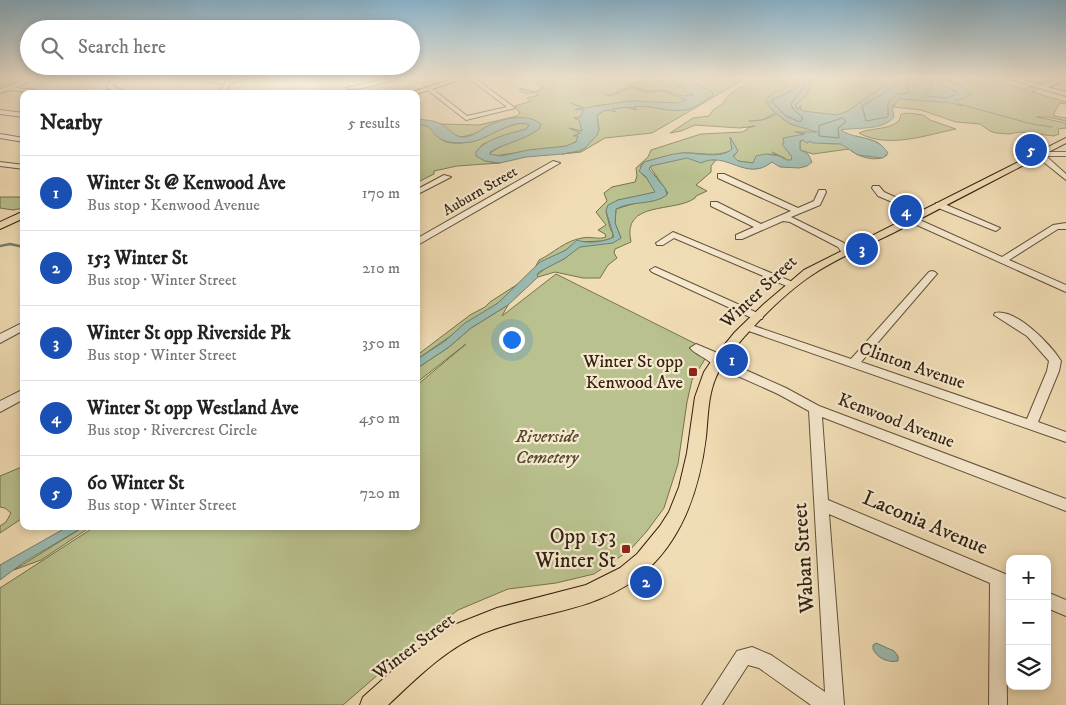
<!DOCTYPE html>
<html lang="en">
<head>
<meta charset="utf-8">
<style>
  body { margin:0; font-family:"IM FELL DW Pica",serif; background:#f6f6f6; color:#222 }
  .controls { position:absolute; right:15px; bottom:15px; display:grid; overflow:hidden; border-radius:10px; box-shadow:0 2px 8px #0003 }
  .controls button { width:45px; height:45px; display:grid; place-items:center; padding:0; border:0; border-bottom:1px solid #e0e0e0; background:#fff; color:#222; font:25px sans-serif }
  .you { position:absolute; left:511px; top:339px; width:18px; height:18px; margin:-12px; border:4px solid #fff; border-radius:50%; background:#1a73e8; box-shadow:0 0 0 8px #1a73e833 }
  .badge { display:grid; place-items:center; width:32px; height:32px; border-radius:50%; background:#111827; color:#fff; font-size:16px; font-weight:700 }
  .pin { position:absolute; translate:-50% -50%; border:2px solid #fff; box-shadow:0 1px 5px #0006 }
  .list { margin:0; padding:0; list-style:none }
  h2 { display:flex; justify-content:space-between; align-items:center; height:65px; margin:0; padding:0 20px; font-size:21px }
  h2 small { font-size:16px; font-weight:400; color:#767676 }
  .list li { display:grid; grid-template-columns:32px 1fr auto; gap:15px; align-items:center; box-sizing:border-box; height:75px; padding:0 20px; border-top:1px solid #e0e0e0 }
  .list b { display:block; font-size:19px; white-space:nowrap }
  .list p { margin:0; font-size:16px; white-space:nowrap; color:#767676 }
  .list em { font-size:16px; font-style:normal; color:#767676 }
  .icon { flex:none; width:28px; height:28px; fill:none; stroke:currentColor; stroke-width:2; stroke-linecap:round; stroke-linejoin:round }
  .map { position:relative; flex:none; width:1066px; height:705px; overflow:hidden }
  .search { position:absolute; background:#fff; box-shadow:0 2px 8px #0003; left:20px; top:20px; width:400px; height:55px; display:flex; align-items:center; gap:12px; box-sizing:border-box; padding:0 18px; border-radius:28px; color:#767676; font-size:19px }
  .panel { position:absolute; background:#fff; box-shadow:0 2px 8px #0003; left:20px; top:90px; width:400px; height:440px; border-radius:10px }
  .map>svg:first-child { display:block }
  .green { fill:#b9c18e; stroke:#76724f }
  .water { fill:#9bbbb1; stroke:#717e71 }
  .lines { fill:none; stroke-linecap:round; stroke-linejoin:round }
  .shore { stroke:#676e60; stroke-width:1 }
  .stream-far1 { stroke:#717e71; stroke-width:1 }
  .stream { stroke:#717e71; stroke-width:2.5 }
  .minor-casing { stroke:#625139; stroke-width:2 }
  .major-casing { stroke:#332210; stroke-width:2 }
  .minor { fill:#f6e9cf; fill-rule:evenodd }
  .major { fill:#f1ddb5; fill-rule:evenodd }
  .poi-dot { fill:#8f2418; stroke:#f6e9cf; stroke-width:2 }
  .labels { text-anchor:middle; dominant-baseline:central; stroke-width:4.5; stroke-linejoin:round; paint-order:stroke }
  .far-street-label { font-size:15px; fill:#332210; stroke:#f6e9cf }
  .street-label { font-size:18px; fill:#332210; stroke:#f6e9cf }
  .poi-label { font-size:18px; fill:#332210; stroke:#f6e9cf; text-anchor:end }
  .park-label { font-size:18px; font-style:italic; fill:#544a30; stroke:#f6e9cf }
  .near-street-label { font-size:21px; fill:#332210; stroke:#f6e9cf }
  .near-poi-label { font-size:21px; fill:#332210; stroke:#f6e9cf; text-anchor:end }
</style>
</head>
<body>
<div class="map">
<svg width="1066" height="705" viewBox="0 0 1066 705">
  <rect width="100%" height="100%" fill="#f1ddb5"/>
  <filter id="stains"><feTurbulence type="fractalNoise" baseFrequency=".004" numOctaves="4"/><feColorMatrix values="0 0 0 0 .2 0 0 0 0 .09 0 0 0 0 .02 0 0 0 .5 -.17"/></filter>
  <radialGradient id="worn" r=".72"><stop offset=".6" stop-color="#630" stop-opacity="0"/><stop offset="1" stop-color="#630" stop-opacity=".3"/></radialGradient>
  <path class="green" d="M 555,77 L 567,80 L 588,77 L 672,77 L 697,93 L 681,104 L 634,101 L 594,106 C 588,121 584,139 569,146 L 493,156 L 490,153 L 503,145 L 535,131 L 521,118 L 494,123 L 474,134 L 462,137 L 453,135 L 440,124 L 479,125 L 517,116 L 520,113 L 515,106 L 531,101 L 527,98 L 539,95 L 535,92 C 530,95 521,94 519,88 L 536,92 L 543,88 L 537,83 Z
    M 685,77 L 748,77 L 652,133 L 605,138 L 581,152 L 562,154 L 583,149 L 599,130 L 597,116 L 604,110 L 614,111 L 612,109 L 625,107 L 634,109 L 633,107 C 650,104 668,113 685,110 C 696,108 703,101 713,96 L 712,92 Z
    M 760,77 L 795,77 L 795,82 L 776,110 C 787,129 801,124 819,132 L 818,136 L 783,144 L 793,154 L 791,163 C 788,161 783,156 780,156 C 773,153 759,153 753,163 L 738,161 L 733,157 L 738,151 L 730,137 L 732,150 C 716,158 698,152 682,153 C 669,155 656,159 644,162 L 640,166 L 642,174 L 658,187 L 658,195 L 618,200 L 606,211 L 610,228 L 613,234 L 612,238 L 602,241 L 577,242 L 566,250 L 536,266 L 539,260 C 554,253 564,241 582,238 C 590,236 599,240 606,237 L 605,234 L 598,230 L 606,225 L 596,212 L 607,201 L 604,193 L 612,187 L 635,182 L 637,176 L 636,168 L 648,157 L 651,150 L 701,134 L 742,132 L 748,129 L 747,128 L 755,126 L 740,128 L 695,125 L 681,131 L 670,133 L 693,118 L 709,116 L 713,110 L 723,104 C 725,93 750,83 760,77 Z
    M 809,77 L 885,77 L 894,81 L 875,92 L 872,114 L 855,118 L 815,122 L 792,106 C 802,100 811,92 811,79 Z
    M 938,77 L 962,85 L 941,77 L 980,77 L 1024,89 L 1034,86 L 1041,88 L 1032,92 L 1066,102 L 1066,104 L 1060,103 L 1054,113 L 1054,116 L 1066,118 L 1066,121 L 1048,117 L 1037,117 L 1066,123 L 1066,128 L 1058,129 L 1059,134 L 1054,136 L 1020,132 L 1009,134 L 996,133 L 990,131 L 980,124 L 956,122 L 921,110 L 893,107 L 907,85 L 906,80 Z
    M 907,113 L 923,115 L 930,120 L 956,129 C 926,135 888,149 859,133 C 870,127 900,131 901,114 Z
    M 526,123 L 529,126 L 526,129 L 483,144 L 476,152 C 480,162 491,162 500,163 L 457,166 L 434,171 L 434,174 L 416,183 L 416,124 C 421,124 427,125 431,128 C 439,134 438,142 452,143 C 482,146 500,123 526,123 Z
    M 856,136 C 872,140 882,140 887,155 C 878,163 857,157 849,149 L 813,154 L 800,150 L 800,142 L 803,140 L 807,143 L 810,141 C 824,144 845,147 856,136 Z
    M 689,157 L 716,160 L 711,166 L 711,172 L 696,185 L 707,191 L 696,196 L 695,198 C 675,213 621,200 631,242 L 615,249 L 614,253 L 617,258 L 608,265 L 600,278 L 583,278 L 555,272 L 538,277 L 537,275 L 547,267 L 564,259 L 579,247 L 621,238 L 615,223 L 616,209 L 668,193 L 650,167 L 656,163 Z
    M 0,197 L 24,197 L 24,208 L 13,210 L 0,208 Z
    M 556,274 L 710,351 L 692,380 L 687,402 L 678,464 L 664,508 L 647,531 L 630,550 L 594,574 L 556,583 L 508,589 L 458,610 L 425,634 L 343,705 L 0,705 L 0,588 L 96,526 L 416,526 L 416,386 L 466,344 L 416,383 L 416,369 L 449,347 L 471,328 L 508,305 L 502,316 Z
    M 524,280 L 498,303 L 416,360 L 416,356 L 470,315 L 485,307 L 490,302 Z
    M 24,466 L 24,517 L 0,533 L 0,526 L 6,522 L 11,513 L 5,508 L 0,507 L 0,476 Z
    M 85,526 L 92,526 L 41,560 L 14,570 Z"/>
  <path class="water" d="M 669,77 L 689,77 L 690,80 L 712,92 L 713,95 C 704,101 696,108 685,110 C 668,113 651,104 633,107 L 637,110 L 628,107 L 613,109 L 616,112 C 608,109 603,109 597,116 L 599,130 L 597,135 L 585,148 L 579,151 L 562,154 L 526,157 L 500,163 L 485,161 L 476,156 L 476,152 C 486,138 509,134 526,129 L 529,125 C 516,117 486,140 471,142 C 460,143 446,144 438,137 C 428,130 435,126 416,124 L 416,119 C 425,120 435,120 443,125 C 451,130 454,138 465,137 C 473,136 479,131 486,127 C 501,119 526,112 541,124 L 539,129 C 524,140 506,143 490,152 L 490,154 L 501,156 L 528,150 L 566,146 L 576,142 L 578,136 L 573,136 L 580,133 L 569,128 L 582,131 L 579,120 L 574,118 L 580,117 L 584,110 L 575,109 L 583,108 L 571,103 L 585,108 L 629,101 L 678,103 L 686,100 L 663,91 L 646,93 L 633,87 L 610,96 L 604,94 L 611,95 L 631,86 L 646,91 L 662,90 L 683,96 L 694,95 L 676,85 Z
    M 790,77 L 809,77 L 811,79 C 811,89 804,99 796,104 L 796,108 L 798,109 L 801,105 L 800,109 L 803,111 L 837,115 L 848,111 L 870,95 L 894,81 L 885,77 L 938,77 L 968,90 L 971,94 L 964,99 L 955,100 L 962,106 L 952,103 L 899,99 L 892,106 L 894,117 C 883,131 857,127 841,130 C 855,140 877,135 888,153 L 883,158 L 858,155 L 841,144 L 813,143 L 810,141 L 807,143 L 803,140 L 800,141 L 800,150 L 808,154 L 812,162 L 807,166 L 799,168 L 780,167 L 772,162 C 746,183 727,150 701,163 L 687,158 L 651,166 L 649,169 L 665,188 L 667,195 C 652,206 632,200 616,209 L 615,223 L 621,238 L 613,243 L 580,247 L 564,259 L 539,272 L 537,275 L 538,277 L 508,305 L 471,328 L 449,347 L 416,369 L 416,360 L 445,341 L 465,323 L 498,303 L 540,262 L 566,250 L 577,240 C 587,244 604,242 614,237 L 606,211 L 608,205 L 618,200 L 655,192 L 646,177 L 639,171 L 644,162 C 656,159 669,154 682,153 C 697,152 720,160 732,149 L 730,137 L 738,151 L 733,156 L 738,161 L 753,163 L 756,156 L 766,154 L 780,156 L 772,152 L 787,160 L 791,160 L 792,157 L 782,144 L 784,143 L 783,138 L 805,134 L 795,132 L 817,132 L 790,124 L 777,114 C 768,119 760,121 749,121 L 762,120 L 775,113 L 767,104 L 766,99 L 777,91 L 786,88 L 784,86 L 793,85 L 793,80 Z
    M 69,526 L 85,526 L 24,562 L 0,580 L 0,565 Z
    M 876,643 L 894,651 L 898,656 L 898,661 C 888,663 877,658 873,649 L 873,645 Z"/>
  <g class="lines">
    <path class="shore" d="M 797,77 L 799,84 C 794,93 779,95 771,101 L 786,116 L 800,122 L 803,118 L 793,109 L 791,104 L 802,89 L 806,77
      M 897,77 L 896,86 L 862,106 L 866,121 L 888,117 L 888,103 L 897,94 L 909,93 L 906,82 L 911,77
      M 913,77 L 931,82 L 932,87 L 924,93 L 926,96 L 947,98 L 956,94 L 955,91 L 938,83 L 936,77
      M 843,118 L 846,122 L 838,128 L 839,138 L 819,136 L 819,126 Z"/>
    <path class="stream-far1" d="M 959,104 L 1032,124 L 1052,127"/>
    <path class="stream" d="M 0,246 L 10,244 L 24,247"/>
    <defs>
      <path id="minor" d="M 33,77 L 41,77 L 14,88 L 36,90 L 38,93 L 9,90 L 0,93 L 0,89 Z
        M 117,77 L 123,77 L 112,86 L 132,94 L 123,94 L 107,88 L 108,83 Z
        M 198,77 L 220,80 L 254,77 L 231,83 L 223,94 L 217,94 L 225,84 L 212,83 Z
        M 391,77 L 400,77 C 391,82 355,92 346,88 Z
        M 467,77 L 473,77 L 515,108 L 466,120 L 425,88 L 430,87 L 467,116 L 507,107 Z
        M 520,77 L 527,77 L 531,80 L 526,81 Z
        M 1002,77 L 1011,77 L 1041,85 L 1066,77 L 1066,80 L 1047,87 L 1066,92 L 1066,96 Z
        M 0,110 L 24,113 L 24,117 L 0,114 Z
        M 0,134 L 24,138 L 24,142 L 0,138 Z
        M 1036,152 L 1066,152 L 1066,156 L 1046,156 L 1066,174 L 1066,180 L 1036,156 Z
        M 553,161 L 560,163 L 416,246 L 416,239 Z
        M 0,162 L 24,165 L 24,169 L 0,166 Z
        M 718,174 L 724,174 L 798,208 L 814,201 L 819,190 L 825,190 L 826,192 L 820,205 L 791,217 L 844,243 L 851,252 L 849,254 L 843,254 L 838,247 L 790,222 L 783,221 L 742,239 L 736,239 L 736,235 L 754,227 L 711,206 L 711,202 L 717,202 L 761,224 L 791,211 L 718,178 Z
        M 444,175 L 451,177 L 416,195 L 416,190 Z
        M 873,186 L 879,186 L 884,192 L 928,212 L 924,214 L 921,214 L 878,196 L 872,188 Z
        M 936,203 L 942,203 L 1000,228 L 996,231 L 993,230 L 936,207 Z
        M 911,216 L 1002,257 L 1053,225 L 1066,223 L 1066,229 L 1058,229 L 1009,260 L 1066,285 L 1066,292 L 908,221 L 907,219 Z
        M 673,232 L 795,283 L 797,285 L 792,288 L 789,287 L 674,238 L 663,245 L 657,245 L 656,243 Z
        M 655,267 L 762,315 L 763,317 L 762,319 L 754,319 L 652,272 L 650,270 Z
        M 932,271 L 935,272 L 937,274 L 935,276 L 861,362 L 1027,419 L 1047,371 L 1049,361 L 1027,336 L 994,315 L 995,313 C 1016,308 1051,345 1061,361 L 1059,371 L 1038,422 L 1066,432 L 1066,442 L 743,329 L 742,327 L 747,324 L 751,325 L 851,359 L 929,272 Z
        M 24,322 L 24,330 L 0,343 L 0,334 Z
        M 696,344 L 715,352 L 721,359 L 786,388 L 819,406 L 1066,499 L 1066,511 L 822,417 L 828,500 L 1010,576 L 1010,592 L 1006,590 L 1007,705 L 989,705 L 990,583 L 829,514 L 844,705 L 811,705 L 759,668 L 748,665 L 722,705 L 702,705 L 737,651 L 752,647 L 771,655 L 825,692 L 809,411 L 778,394 L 713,365 C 706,357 696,355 690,348 Z
        M 24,389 L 24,399 L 0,412 L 0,401 Z
        M 1047,592 L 1066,600 L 1066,616 L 1047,608 Z"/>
      <path id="major" d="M 460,77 L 470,77 L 416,94 L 405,94 Z
        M 1066,138 L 1066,143 C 1009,173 952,202 895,232 C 869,245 835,259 812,275 C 783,294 730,346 716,377 C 708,395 708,417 706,437 C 700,485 685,534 649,568 C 600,614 538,610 481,634 C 445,649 416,679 388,705 L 360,705 L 363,697 L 400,664 L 427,643 L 454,625 L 497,608 L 586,585 L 620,568 L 637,554 L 660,526 L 669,512 L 679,487 L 687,453 L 695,397 L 704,372 L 712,360 L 735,332 L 764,304 L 804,270 Z
        M 24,211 L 24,218 L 0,229 L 0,222 Z"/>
    </defs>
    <use href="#minor" class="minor-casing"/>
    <use href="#major" class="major-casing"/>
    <use href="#minor" class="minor"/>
    <use href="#major" class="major"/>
  </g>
  <linearGradient id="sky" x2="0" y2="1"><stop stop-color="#89b7d2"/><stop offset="0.44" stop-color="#f9f0de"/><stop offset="1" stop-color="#f9f0de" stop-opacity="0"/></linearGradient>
  <rect width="1066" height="176" fill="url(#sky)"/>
  <g class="poi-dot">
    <rect x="688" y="367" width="10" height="10" rx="2.5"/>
    <rect x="621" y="544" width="10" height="10" rx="2.5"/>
  </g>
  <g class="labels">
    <g class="far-street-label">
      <text transform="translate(480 191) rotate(-30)">Auburn Street</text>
    </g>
    <g class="street-label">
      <text transform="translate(759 292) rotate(-43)">Winter Street</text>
      <text transform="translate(912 366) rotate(19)">Clinton Avenue</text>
      <text transform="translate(896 421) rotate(21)">Kenwood Avenue</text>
      <text transform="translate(414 647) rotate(-37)">Winter Street</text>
    </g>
    <g class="poi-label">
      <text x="683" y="362">Winter St opp<tspan x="683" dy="21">Kenwood Ave</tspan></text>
    </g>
    <g class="park-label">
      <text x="547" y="437">Riverside<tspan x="547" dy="21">Cemetery</tspan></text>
    </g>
    <g class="near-street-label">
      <text transform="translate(925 523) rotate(23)">Laconia Avenue</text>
      <text transform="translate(804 558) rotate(-94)">Waban Street</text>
    </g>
    <g class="near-poi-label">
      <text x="616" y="537">Opp 153<tspan x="616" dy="24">Winter St</tspan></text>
    </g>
  </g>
  <rect width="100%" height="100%" filter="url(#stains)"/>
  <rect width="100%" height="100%" fill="url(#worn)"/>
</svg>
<div class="controls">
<button>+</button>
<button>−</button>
<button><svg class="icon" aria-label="layers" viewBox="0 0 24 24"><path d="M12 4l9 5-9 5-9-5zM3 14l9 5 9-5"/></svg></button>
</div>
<div class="you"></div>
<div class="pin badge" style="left:732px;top:360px;background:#1a4fb4">1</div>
<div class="pin badge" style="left:646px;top:582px;background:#1a4fb4">2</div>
<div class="pin badge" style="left:862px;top:249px;background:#1a4fb4">3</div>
<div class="pin badge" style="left:906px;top:211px;background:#1a4fb4">4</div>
<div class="pin badge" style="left:1031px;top:150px;background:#1a4fb4">5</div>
<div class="search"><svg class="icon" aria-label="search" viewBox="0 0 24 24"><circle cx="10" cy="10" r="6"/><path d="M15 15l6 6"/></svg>Search here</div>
<section class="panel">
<h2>Nearby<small>5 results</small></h2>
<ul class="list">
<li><span class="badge" style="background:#1a4fb4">1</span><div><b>Winter St @ Kenwood Ave</b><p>Bus stop · Kenwood Avenue</p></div><em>170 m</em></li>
<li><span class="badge" style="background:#1a4fb4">2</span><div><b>153 Winter St</b><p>Bus stop · Winter Street</p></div><em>210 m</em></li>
<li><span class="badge" style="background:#1a4fb4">3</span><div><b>Winter St opp Riverside Pk</b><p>Bus stop · Winter Street</p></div><em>350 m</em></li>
<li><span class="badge" style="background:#1a4fb4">4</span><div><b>Winter St opp Westland Ave</b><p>Bus stop · Rivercrest Circle</p></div><em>450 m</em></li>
<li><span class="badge" style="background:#1a4fb4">5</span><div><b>60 Winter St</b><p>Bus stop · Winter Street</p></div><em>720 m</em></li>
</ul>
</section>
</div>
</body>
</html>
